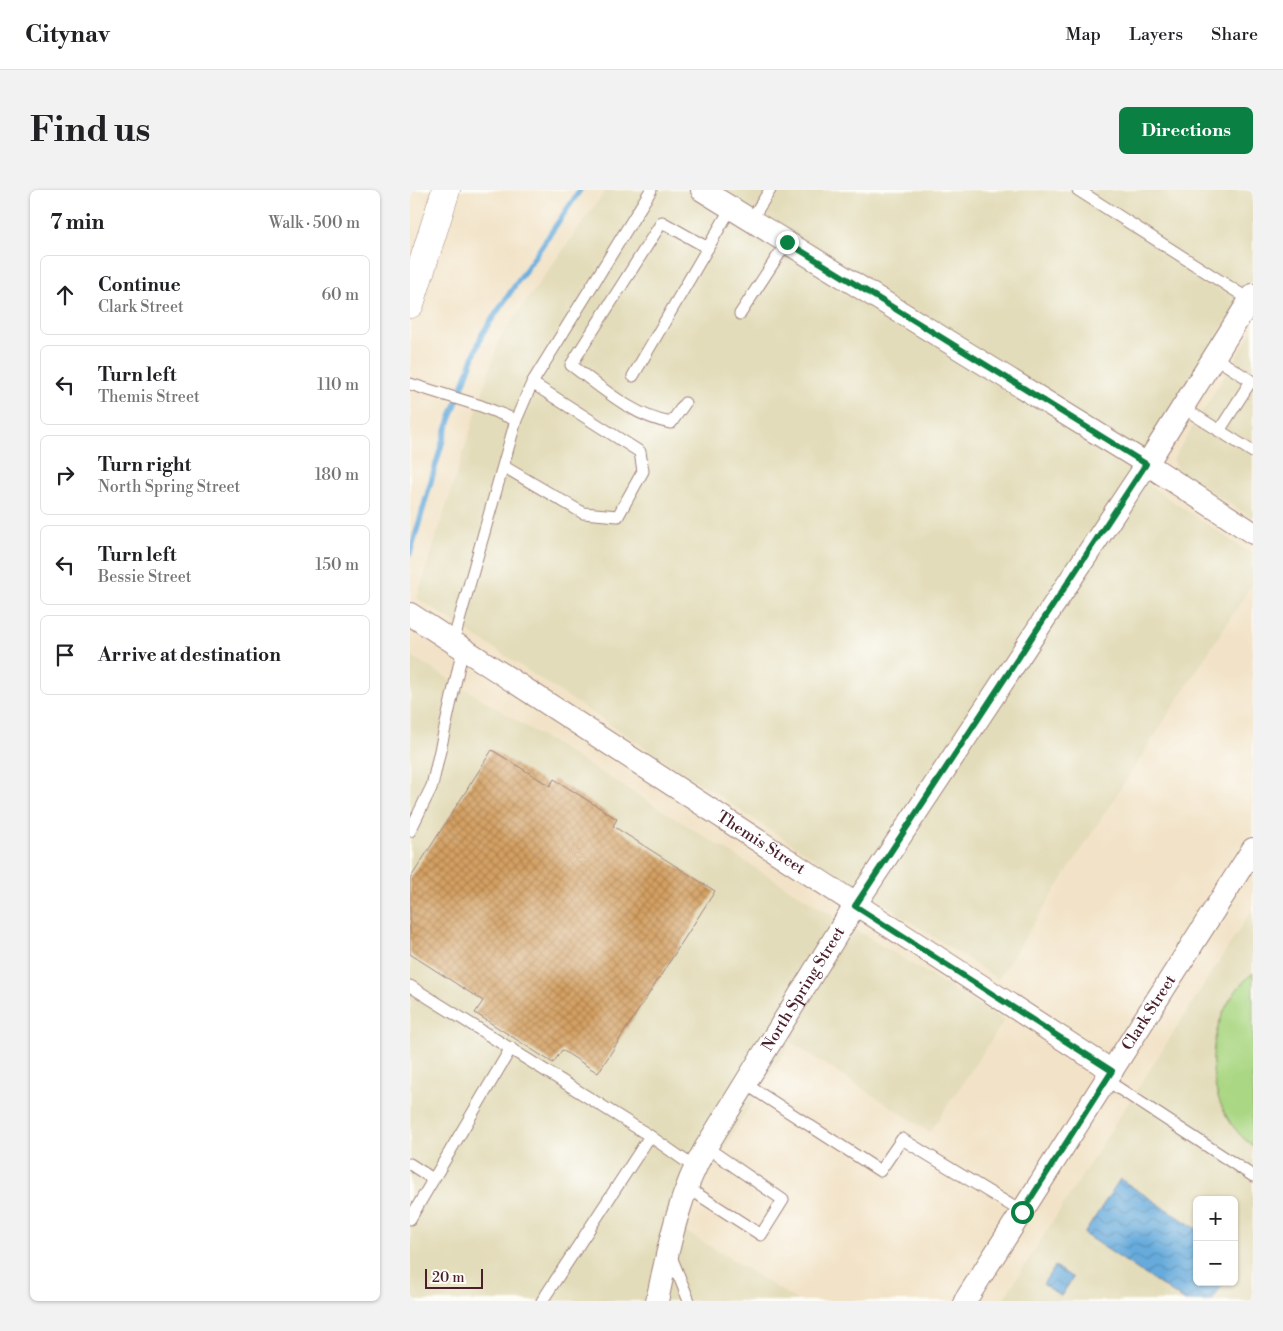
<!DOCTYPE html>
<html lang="en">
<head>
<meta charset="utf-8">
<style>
  body { margin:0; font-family:"Libre Bodoni",serif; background:#f2f2f2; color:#202124 }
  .controls { position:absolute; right:15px; bottom:15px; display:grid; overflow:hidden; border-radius:8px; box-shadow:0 1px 4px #0004 }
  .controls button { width:45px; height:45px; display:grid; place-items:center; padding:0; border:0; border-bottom:1px solid #e0e0e0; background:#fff; color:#202124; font:25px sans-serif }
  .scale { position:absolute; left:15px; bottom:12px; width:58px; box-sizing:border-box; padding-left:5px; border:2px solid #4a1f2b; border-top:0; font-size:14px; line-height:18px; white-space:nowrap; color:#4a1f2b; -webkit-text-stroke:4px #fdfcf7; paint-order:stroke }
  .stop { position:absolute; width:15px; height:15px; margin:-11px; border:4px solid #0b8043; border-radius:50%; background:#fff }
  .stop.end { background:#0b8043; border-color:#fff; box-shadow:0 1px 5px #0008 }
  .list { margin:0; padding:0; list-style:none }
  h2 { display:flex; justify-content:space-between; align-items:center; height:65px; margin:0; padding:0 20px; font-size:21px }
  h2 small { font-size:16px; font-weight:400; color:#757577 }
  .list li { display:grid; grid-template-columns:32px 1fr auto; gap:15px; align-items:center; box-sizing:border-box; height:80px; margin:0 10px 10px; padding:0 10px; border:1px solid #e0e0e0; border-radius:8px }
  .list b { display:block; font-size:19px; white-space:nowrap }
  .list p { margin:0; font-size:16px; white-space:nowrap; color:#757577 }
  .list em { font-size:16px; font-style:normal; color:#757577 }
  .icon { flex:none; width:28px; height:28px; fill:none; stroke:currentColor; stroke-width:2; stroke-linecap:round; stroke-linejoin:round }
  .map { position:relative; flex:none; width:843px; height:1111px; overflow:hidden; border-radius:8px }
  header { display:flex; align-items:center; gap:30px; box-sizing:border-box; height:70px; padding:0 25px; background:#fff; border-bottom:1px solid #e0e0e0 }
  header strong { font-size:24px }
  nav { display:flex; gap:28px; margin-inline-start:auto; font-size:18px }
  .intro { display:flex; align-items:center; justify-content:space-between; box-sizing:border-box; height:120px; padding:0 30px }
  h1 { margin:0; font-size:35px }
  .button { padding:12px 22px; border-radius:8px; background:#0b8043; color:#fff; font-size:18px; font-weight:700 }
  main { display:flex; gap:30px; padding:0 30px }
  aside { flex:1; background:#fff; border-radius:8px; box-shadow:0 1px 4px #0004 }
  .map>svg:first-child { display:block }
  .built { fill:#e3dcba; fill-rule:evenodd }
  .pitch { fill:#aad783; stroke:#7a7b57 }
  .water { fill:url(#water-waves); stroke:#586584 }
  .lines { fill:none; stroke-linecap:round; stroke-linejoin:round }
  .stream { stroke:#66abdc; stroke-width:5.5 }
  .building { fill:url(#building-cross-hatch) }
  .service-casing { stroke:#9e817a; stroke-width:13 }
  .minor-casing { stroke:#9e817a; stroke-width:24 }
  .primary-casing { stroke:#9e817a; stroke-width:29 }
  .service { stroke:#fff; stroke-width:11 }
  .minor { stroke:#fff; stroke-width:22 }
  .primary { stroke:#fff; stroke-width:28 }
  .route { stroke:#0b8043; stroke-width:6 }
  .labels { text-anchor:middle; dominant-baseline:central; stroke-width:4; stroke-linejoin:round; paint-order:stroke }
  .street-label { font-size:16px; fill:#4a1f2b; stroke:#fdfcf7 }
</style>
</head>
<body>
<header>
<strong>Citynav</strong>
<nav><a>Map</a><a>Layers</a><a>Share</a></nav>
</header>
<div class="intro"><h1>Find us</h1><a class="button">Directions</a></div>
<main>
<aside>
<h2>7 min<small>Walk · 500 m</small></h2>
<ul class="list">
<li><svg class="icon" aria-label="ahead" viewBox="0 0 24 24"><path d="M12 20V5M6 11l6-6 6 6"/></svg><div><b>Continue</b><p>Clark Street</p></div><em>60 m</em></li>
<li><svg class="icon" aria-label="left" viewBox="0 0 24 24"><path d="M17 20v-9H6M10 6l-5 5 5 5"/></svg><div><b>Turn left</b><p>Themis Street</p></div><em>110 m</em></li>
<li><svg class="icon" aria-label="right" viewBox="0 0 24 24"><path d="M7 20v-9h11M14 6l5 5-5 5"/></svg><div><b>Turn right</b><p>North Spring Street</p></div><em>180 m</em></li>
<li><svg class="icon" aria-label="left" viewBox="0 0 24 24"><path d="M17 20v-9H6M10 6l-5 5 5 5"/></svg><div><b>Turn left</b><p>Bessie Street</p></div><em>150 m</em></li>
<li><svg class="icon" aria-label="arrive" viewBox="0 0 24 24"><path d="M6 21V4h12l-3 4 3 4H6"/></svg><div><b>Arrive at destination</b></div></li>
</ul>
</aside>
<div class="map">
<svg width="843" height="1111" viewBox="0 0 843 1111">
  <defs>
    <pattern id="water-waves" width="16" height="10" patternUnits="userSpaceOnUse" patternTransform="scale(1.25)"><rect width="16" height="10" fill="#66abdc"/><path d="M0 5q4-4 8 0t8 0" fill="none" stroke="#568bb3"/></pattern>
    <pattern id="building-cross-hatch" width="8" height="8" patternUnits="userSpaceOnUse" patternTransform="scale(1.25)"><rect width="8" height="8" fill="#d4a062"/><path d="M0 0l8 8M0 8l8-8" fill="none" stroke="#ae8251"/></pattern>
  </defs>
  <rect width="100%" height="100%" fill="#fdfcf7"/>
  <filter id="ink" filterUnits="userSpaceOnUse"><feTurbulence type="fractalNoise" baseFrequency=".02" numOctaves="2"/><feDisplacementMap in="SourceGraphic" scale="10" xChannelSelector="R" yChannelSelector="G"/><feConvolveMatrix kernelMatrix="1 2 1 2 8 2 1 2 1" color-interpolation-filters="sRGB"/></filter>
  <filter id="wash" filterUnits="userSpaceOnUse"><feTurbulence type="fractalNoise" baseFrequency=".0096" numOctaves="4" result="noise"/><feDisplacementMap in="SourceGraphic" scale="20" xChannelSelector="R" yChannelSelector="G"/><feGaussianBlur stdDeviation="1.12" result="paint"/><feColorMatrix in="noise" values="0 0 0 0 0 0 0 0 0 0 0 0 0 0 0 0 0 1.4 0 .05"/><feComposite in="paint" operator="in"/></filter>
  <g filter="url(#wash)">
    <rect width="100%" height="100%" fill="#f2e3c8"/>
    <path class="built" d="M 196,0 L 843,0 L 843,90 L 719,282 L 843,365 L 843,393 L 588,789 L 7,408 L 90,148 Z
      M 843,140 L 843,328 L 769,284 L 763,269 Z
      M 0,465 L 594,831 L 520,942 L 381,852 L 325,939 L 283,1014 L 277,1042 L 388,1111 L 0,1111 Z
      M 843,718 L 843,1111 L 592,1111 ZM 787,1010 L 824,1010 L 824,1092 L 787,1092 Z"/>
    <path class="pitch" d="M 843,783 L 843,956 C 787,915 792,825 843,783 Z"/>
    <path class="water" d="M 710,989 L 787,1039 L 787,1092 L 814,1092 L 802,1111 L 775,1111 L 674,1044 Z
      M 645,1076 L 663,1088 L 651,1106 L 633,1094 Z"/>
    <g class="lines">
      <path class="stream" d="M 0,364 L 35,243 L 72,144 L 170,0"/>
    </g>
    <g id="blocks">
      <path class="building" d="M 82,560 L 140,596 L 144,589 L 207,629 L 203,636 L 305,701 L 188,883 L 152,860 L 143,873 L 65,823 L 73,811 L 0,764 L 0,689 Z"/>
    </g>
  </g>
  <g filter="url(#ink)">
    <use href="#blocks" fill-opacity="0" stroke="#9e817a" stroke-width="1"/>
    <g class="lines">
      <defs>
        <path id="service" d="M 668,0 L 840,110
          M 341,30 L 360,0
          M 330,124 L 377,52
          M 804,167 L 843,192
          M 223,186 L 321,18
          M 0,194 L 71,216 L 106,230
          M 275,213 L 261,233 C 222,226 191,197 161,175 L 252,32 L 298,58
          M 772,217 L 843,262
          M 809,241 L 841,191
          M 93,276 L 173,323 L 208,326 L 233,281 L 230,262 L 122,193
          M 43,452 L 106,230 L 122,193 L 241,0
          M 0,641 L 22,596 L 53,458
          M 0,796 L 240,946 L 284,977
          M 696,890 L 843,986
          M 334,893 L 470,981 L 492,949 L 612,1022
          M 0,974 L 23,989
          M 278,998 L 351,1045 L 373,1010 L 296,957
          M 0,1029 L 101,858
          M 260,1064 L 279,1111
          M 132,1111 L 240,946"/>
        <g id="minor">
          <path d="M 292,0 L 737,274 L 843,343"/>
          <path id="s1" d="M 0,424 L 702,881"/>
          <path id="s2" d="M 247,1111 C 258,1059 269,1003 296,957 L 445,715 L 737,274 L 843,105"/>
          <path id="s3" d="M 555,1111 L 843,659"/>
        </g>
        <path id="primary" d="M 0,114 L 36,0"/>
      </defs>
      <use href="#service" class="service-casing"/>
      <use href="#minor" class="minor-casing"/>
      <use href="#primary" class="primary-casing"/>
      <use href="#service" class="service"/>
      <use href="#minor" class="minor"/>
      <use href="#primary" class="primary"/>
    </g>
  </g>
  <g class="lines" filter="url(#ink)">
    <path class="route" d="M 377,52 L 736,274 L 445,716 L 702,881 L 612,1022"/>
  </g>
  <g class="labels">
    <g class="street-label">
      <text stroke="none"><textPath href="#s1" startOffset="419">Themis Street</textPath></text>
      <text stroke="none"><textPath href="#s2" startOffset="348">North Spring Street</textPath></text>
      <text stroke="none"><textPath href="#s3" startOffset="342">Clark Street</textPath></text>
    </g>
  </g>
</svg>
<div class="controls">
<button>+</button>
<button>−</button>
</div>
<div class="scale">20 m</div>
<div class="stop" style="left:612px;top:1022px"></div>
<div class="stop end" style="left:377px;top:52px"></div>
</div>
</main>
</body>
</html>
